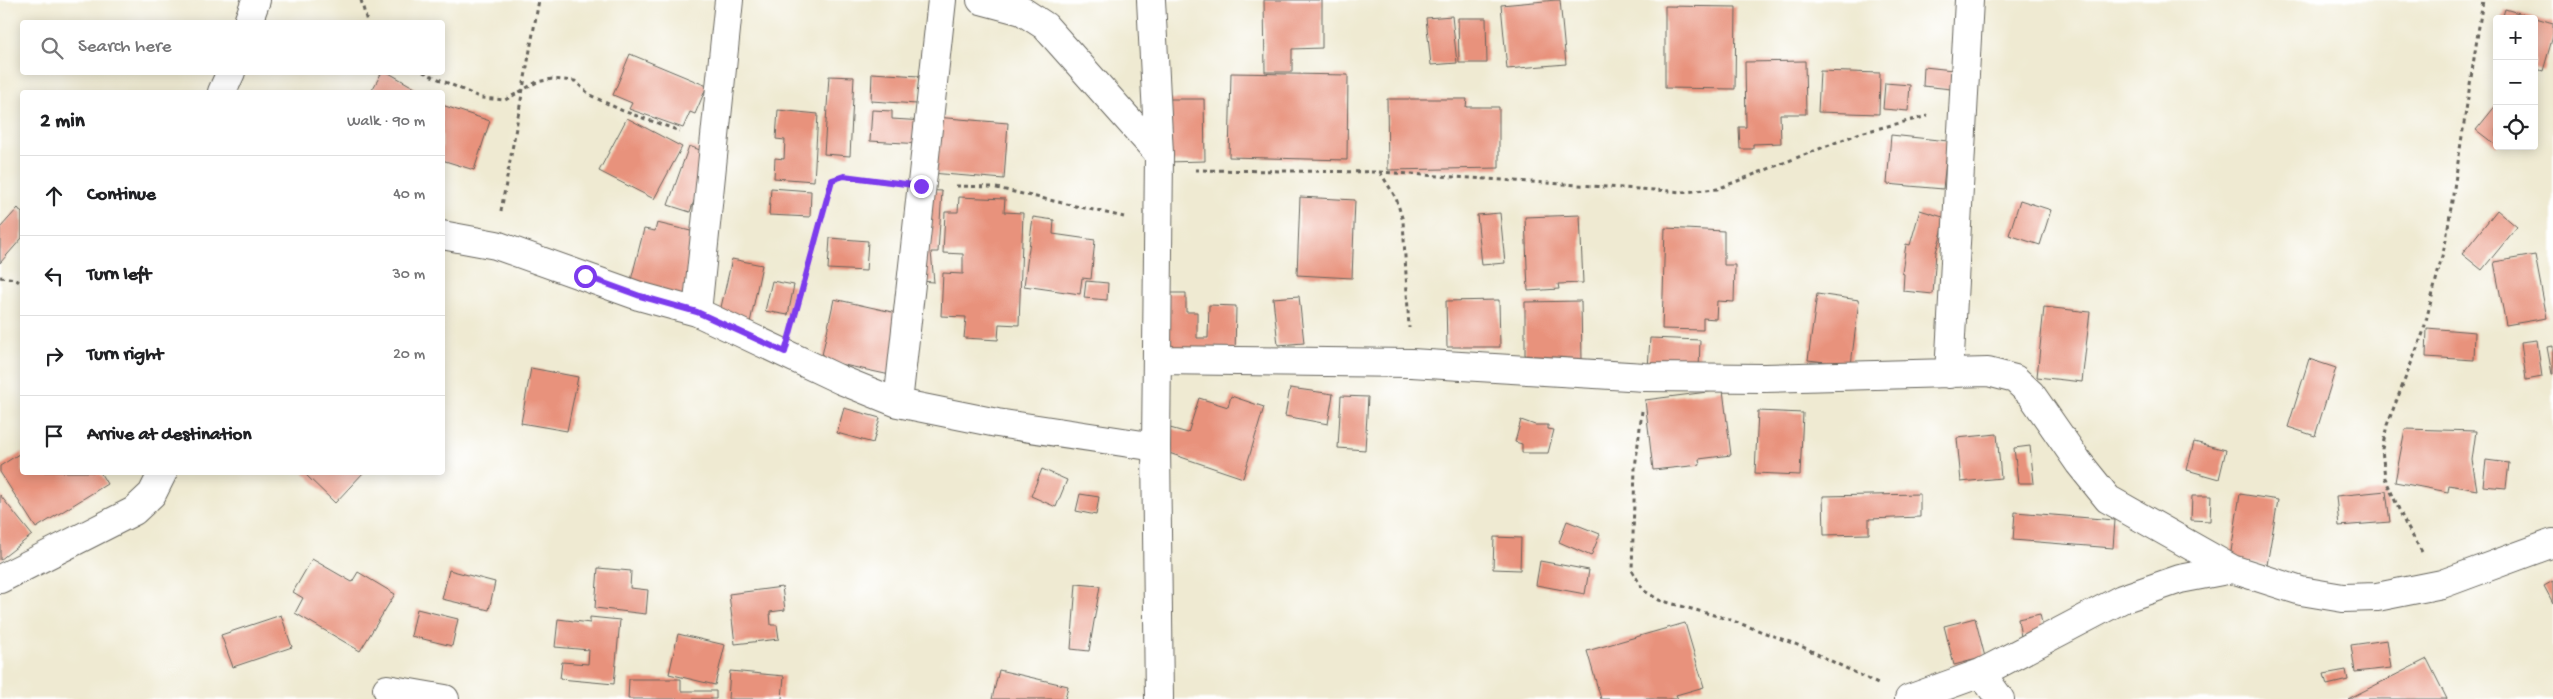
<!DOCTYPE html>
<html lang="en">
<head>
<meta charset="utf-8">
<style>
  body { margin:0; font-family:"Gochi Hand",sans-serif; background:#f2f2f2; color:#202124 }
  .controls { position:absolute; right:15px; top:15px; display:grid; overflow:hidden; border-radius:5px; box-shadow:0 2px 12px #0003 }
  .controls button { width:45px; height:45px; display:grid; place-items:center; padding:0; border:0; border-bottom:1px solid #e0e0e0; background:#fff; color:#202124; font:25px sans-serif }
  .stop { position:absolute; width:15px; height:15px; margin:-11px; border:4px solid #7c3aed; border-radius:50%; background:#fff }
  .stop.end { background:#7c3aed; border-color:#fff; box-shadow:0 1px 5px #0008 }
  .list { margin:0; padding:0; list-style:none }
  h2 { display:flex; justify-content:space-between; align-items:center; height:65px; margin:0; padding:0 20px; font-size:21px }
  h2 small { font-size:16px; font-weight:400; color:#757577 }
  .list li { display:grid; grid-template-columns:32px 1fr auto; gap:15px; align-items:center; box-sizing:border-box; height:80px; padding:0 20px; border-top:1px solid #e0e0e0 }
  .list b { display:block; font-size:19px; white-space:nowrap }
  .list em { font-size:16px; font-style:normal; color:#757577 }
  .icon { flex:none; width:28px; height:28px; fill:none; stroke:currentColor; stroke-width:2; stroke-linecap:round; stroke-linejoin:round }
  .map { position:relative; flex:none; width:2553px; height:699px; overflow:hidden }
  .search { position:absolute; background:#fff; box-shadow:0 2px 12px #0003; left:20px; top:20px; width:425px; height:55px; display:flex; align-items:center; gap:12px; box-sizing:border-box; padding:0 18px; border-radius:5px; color:#757577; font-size:19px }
  .panel { position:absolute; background:#fff; box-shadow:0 2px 12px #0003; left:20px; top:90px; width:425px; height:385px; border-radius:5px }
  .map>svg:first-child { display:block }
  .building { fill:#e8927b }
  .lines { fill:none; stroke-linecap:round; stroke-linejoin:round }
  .minor-casing { stroke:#66645c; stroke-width:30 }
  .path { stroke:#66645c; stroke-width:3; stroke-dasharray:4 4; stroke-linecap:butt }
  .minor { stroke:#fff; stroke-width:28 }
  .route { stroke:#7c3aed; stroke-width:6 }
</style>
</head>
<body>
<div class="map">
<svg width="2553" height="699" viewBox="0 0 2553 699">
  <rect width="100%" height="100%" fill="#fff"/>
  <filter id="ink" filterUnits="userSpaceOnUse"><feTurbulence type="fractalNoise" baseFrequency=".02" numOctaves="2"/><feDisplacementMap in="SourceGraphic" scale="10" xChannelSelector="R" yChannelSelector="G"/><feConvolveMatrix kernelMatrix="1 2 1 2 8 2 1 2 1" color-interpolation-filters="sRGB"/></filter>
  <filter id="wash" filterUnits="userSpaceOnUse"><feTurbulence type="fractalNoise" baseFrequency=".0096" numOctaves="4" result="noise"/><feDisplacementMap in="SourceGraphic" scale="20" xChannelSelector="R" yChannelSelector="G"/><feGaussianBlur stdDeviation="1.12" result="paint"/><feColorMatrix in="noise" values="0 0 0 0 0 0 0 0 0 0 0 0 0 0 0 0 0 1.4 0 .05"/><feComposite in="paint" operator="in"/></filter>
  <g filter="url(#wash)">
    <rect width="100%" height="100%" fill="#efead2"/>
    <g id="blocks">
      <path class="building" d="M 1264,0 L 1322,0 L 1322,48 L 1292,49 L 1292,72 L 1265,72 Z
        M 1556,0 L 1560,0 L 1566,64 L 1507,69 L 1501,5 Z
        M 1665,6 L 1736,7 L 1735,89 L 1665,88 Z
        M 2505,9 L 2553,23 L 2553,36 L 2543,71 L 2534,68 L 2534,19 L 2502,19 Z
        M 1452,16 L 1457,63 L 1431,65 L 1426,18 Z
        M 1458,18 L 1486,18 L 1487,63 L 1459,63 Z
        M 630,54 L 707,86 L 695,114 L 690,112 L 683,128 L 629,109 L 632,103 L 613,95 Z
        M 1805,61 L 1806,114 L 1780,114 L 1781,143 L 1753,144 L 1753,149 L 1740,149 L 1739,127 L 1746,127 L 1745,62 Z
        M 1924,67 L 1953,70 L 1951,89 L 1923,86 Z
        M 1820,71 L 1880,73 L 1879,114 L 1818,112 Z
        M 382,72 L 387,72 L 415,88 L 412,92 L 371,92 Z
        M 872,73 L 919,76 L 917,104 L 871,101 Z
        M 1231,73 L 1348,75 L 1347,160 L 1229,157 Z
        M 829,76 L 854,77 L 850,156 L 824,154 Z
        M 1885,83 L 1910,85 L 1908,111 L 1883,109 Z
        M 1167,99 L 1204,99 L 1205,161 L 1167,162 Z
        M 1387,99 L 1467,99 L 1466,107 L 1499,107 L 1499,168 L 1388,170 Z
        M 2497,104 L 2497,146 L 2476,130 Z
        M 442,105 L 490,121 L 474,170 L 442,160 Z
        M 778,110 L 818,114 L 814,181 L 774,178 L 775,158 L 784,159 L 785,140 L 776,139 Z
        M 872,110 L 892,111 L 892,119 L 924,121 L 922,144 L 870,141 Z
        M 935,117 L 1008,123 L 1004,179 L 931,173 Z
        M 627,118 L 682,147 L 654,199 L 599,171 Z
        M 1891,135 L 1948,141 L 1943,189 L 1887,184 Z
        M 689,146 L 711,154 L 690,212 L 668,205 Z
        M 771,188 L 811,191 L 810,217 L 769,215 Z
        M 922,190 L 942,191 L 938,252 L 931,252 L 934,282 L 917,281 Z
        M 959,197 L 1005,199 L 1004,212 L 1023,213 L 1019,325 L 999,324 L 998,340 L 964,338 L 966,317 L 941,316 L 943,273 L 963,274 L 963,254 L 943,253 L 945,212 L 958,212 Z
        M 1300,197 L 1355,200 L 1352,278 L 1297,275 Z
        M 2020,200 L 2051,210 L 2040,245 L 2009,235 Z
        M 18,208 L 22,213 L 22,238 L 0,263 L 0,228 Z
        M 1920,210 L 1946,218 L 1936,252 L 1933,294 L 1903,291 L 1904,274 L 1902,273 L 1906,244 L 1910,245 Z
        M 2497,210 L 2517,227 L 2482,270 L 2462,254 Z
        M 1500,213 L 1505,263 L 1482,265 L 1477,215 Z
        M 1580,215 L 1583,283 L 1558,284 L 1559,289 L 1528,291 L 1525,217 Z
        M 1033,217 L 1054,220 L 1053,234 L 1095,240 L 1091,279 L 1082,278 L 1080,294 L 1024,286 Z
        M 657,223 L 699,233 L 684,298 L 630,284 L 644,229 L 655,231 Z
        M 1665,228 L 1724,231 L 1724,265 L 1735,265 L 1734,302 L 1717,301 L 1716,319 L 1703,318 L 1703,330 L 1662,329 Z
        M 830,238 L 868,241 L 866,271 L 828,269 Z
        M 2535,255 L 2547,318 L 2506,325 L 2494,262 Z
        M 732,259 L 762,265 L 750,323 L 719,316 Z
        M 772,281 L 794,285 L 788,315 L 765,311 Z
        M 1086,281 L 1108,283 L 1107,300 L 1084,298 Z
        M 1164,293 L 1186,293 L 1186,312 L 1197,312 L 1197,338 L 1208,338 L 1209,305 L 1236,306 L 1235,356 L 1162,353 Z
        M 1817,294 L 1859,300 L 1851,365 L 1808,360 Z
        M 1299,296 L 1304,343 L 1278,345 L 1273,298 Z
        M 834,299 L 901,314 L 890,375 L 821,360 Z
        M 1499,300 L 1500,347 L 1447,347 L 1446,301 Z
        M 1581,301 L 1582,361 L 1525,361 L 1525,302 Z
        M 2044,307 L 2090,312 L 2082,382 L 2037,377 Z
        M 2427,328 L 2475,332 L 2474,360 L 2426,357 Z
        M 1650,338 L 1700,340 L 1699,370 L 1648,368 Z
        M 2537,340 L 2542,377 L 2526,380 L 2521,342 Z
        M 2553,346 L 2553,374 L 2552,374 L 2547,347 Z
        M 2309,359 L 2336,368 L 2315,436 L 2288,427 Z
        M 531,368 L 578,377 L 567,431 L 521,423 Z
        M 1290,388 L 1333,394 L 1328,424 L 1285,416 Z
        M 1723,390 L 1731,455 L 1699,459 L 1700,465 L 1653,470 L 1645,400 Z
        M 1231,396 L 1264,407 L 1243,478 L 1163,451 L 1170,428 L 1188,433 L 1199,398 L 1228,407 Z
        M 1341,396 L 1368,397 L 1365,450 L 1338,448 Z
        M 844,408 L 880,418 L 873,443 L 837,433 Z
        M 1758,411 L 1803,413 L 1800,475 L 1755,473 Z
        M 1521,420 L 1535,425 L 1548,425 L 1548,429 L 1554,430 L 1548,453 L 1522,453 L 1522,444 L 1515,442 Z
        M 2405,429 L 2476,431 L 2472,460 L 2477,490 L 2449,485 L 2448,492 L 2395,482 Z
        M 1997,434 L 2001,478 L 1961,482 L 1957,438 Z
        M 2194,442 L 2226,450 L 2219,479 L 2187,470 Z
        M 2030,446 L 2034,483 L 2018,483 L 2014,448 Z
        M 22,452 L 22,472 L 100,472 L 107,484 L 36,528 L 0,472 L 0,466 Z
        M 2486,460 L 2509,463 L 2506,488 L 2483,486 Z
        M 1042,469 L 1067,480 L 1056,507 L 1031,496 Z
        M 303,472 L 364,472 L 335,503 Z
        M 2386,491 L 2390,522 L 2339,526 L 2336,496 Z
        M 1080,494 L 1099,497 L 1096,515 L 1076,511 Z
        M 1920,494 L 1920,517 L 1869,519 L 1869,534 L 1824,535 L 1823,496 Z
        M 2240,494 L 2278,500 L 2267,565 L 2230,558 Z
        M 0,495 L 32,535 L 0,560 Z
        M 2192,496 L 2211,496 L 2210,521 L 2191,520 Z
        M 2015,512 L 2115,520 L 2113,548 L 2013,540 Z
        M 1567,521 L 1600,534 L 1591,556 L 1559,542 Z
        M 1494,537 L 1521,538 L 1520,570 L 1493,569 Z
        M 312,559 L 352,582 L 358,572 L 395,594 L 360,651 L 295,613 L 303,598 L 293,592 Z
        M 1540,561 L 1589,570 L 1585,594 L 1536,585 Z
        M 598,568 L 631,571 L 630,588 L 648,590 L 646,614 L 595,608 Z
        M 449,570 L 495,582 L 489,610 L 442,599 Z
        M 2553,581 L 2553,603 L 2544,586 Z
        M 1076,584 L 1100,586 L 1089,651 L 1071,649 Z
        M 782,587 L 785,610 L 770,612 L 771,625 L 777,625 L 779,639 L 735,644 L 729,594 Z
        M 417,609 L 458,619 L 452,646 L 411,636 Z
        M 2040,614 L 2044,633 L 2021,637 L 2018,619 Z
        M 281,615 L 292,647 L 233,667 L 221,635 Z
        M 590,617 L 620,620 L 614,684 L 560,679 L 562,662 L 588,664 L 589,650 L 555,647 L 558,619 L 590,623 Z
        M 1975,618 L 1985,657 L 1954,665 L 1944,626 Z
        M 1685,623 L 1704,687 L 1676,695 L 1678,699 L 1601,699 L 1587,651 Z
        M 678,634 L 725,645 L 715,685 L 669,674 Z
        M 2387,640 L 2391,668 L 2355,672 L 2351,645 Z
        M 2427,659 L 2447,699 L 2348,699 Z
        M 999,670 L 1068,686 L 1065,699 L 992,699 Z
        M 2346,670 L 2348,680 L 2327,685 L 2324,674 Z
        M 730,671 L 784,676 L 782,699 L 728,699 Z
        M 629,679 L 681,679 L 681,691 L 716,691 L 716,699 L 628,699 Z"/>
    </g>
  </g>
  <g filter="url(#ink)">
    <use href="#blocks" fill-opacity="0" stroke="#66645c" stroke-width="1"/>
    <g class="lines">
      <defs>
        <path id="minor" d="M 981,0 L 1022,11 L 1045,26 L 1159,154
          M 1151,0 L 1159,154 L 1156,447 L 1159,699
          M 248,22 L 256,0
          M 222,92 L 231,72
          M 442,235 L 496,245 L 639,296 L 697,312 L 841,380 L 898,403 L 997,423 L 1156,447
          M 697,312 L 729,0
          M 1157,360 L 1411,363 L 1645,377 L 1764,378 L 1988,372 L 2015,379 L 2031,394 L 2079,463 L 2108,499 L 2232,569
          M 1949,374 L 1969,0
          M 898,403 L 942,0
          M 0,579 L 134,511 L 152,494 L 163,472
          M 1981,673 L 2000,699
          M 387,689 L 445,699
          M 1909,699 L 1981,673 L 2122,599 L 2180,579 L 2232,569 L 2301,591 L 2343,598 L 2377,597 L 2442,584 L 2553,543"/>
      </defs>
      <use href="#minor" class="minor-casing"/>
      <path class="path" d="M 361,0 L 367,22
        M 423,72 L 481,98 L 505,100 L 537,82 L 552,79 L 575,81 L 590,95 L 623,111 L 680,131
        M 1195,170 L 1379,172 L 1684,192 L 1717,189 L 1860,133 L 1928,116
        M 1380,172 L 1396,198 L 1403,221 L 1409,328
        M 956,186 L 992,187 L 1124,217
        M 501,211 L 539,0
        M 0,277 L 15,279 L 22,284
        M 794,320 L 832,180 L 844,176 L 887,182
        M 1642,411 L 1635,468 L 1632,570 L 1643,590 L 1659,600 L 1728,619 L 1803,647 L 1878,684
        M 2422,552 L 2405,523 L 2385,478 L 2382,449 L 2387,425 L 2423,333 L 2446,240 L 2483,0"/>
      <use href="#minor" class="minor"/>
    </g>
  </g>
  <g class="lines" filter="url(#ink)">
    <path class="route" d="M 585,276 L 640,296 L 697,312 L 785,352 L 832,180 L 844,176 L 921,186"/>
  </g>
</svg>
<div class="controls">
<button>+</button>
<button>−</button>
<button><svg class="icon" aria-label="locate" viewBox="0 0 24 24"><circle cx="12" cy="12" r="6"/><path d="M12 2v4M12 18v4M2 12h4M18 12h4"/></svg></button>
</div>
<div class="stop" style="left:585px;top:276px"></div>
<div class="stop end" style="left:921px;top:186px"></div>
<div class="search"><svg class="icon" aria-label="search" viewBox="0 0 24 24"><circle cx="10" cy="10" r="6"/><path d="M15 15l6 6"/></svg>Search here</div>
<section class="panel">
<h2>2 min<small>Walk · 90 m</small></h2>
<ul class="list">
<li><svg class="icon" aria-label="ahead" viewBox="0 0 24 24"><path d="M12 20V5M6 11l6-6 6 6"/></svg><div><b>Continue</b></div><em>40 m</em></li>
<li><svg class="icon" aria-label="left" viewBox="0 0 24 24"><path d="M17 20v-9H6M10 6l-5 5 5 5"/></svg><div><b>Turn left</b></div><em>30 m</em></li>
<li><svg class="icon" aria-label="right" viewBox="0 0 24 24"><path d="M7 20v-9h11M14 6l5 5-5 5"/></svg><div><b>Turn right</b></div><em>20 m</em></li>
<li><svg class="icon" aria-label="arrive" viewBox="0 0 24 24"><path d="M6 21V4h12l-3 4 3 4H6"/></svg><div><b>Arrive at destination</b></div></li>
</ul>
</section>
</div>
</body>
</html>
